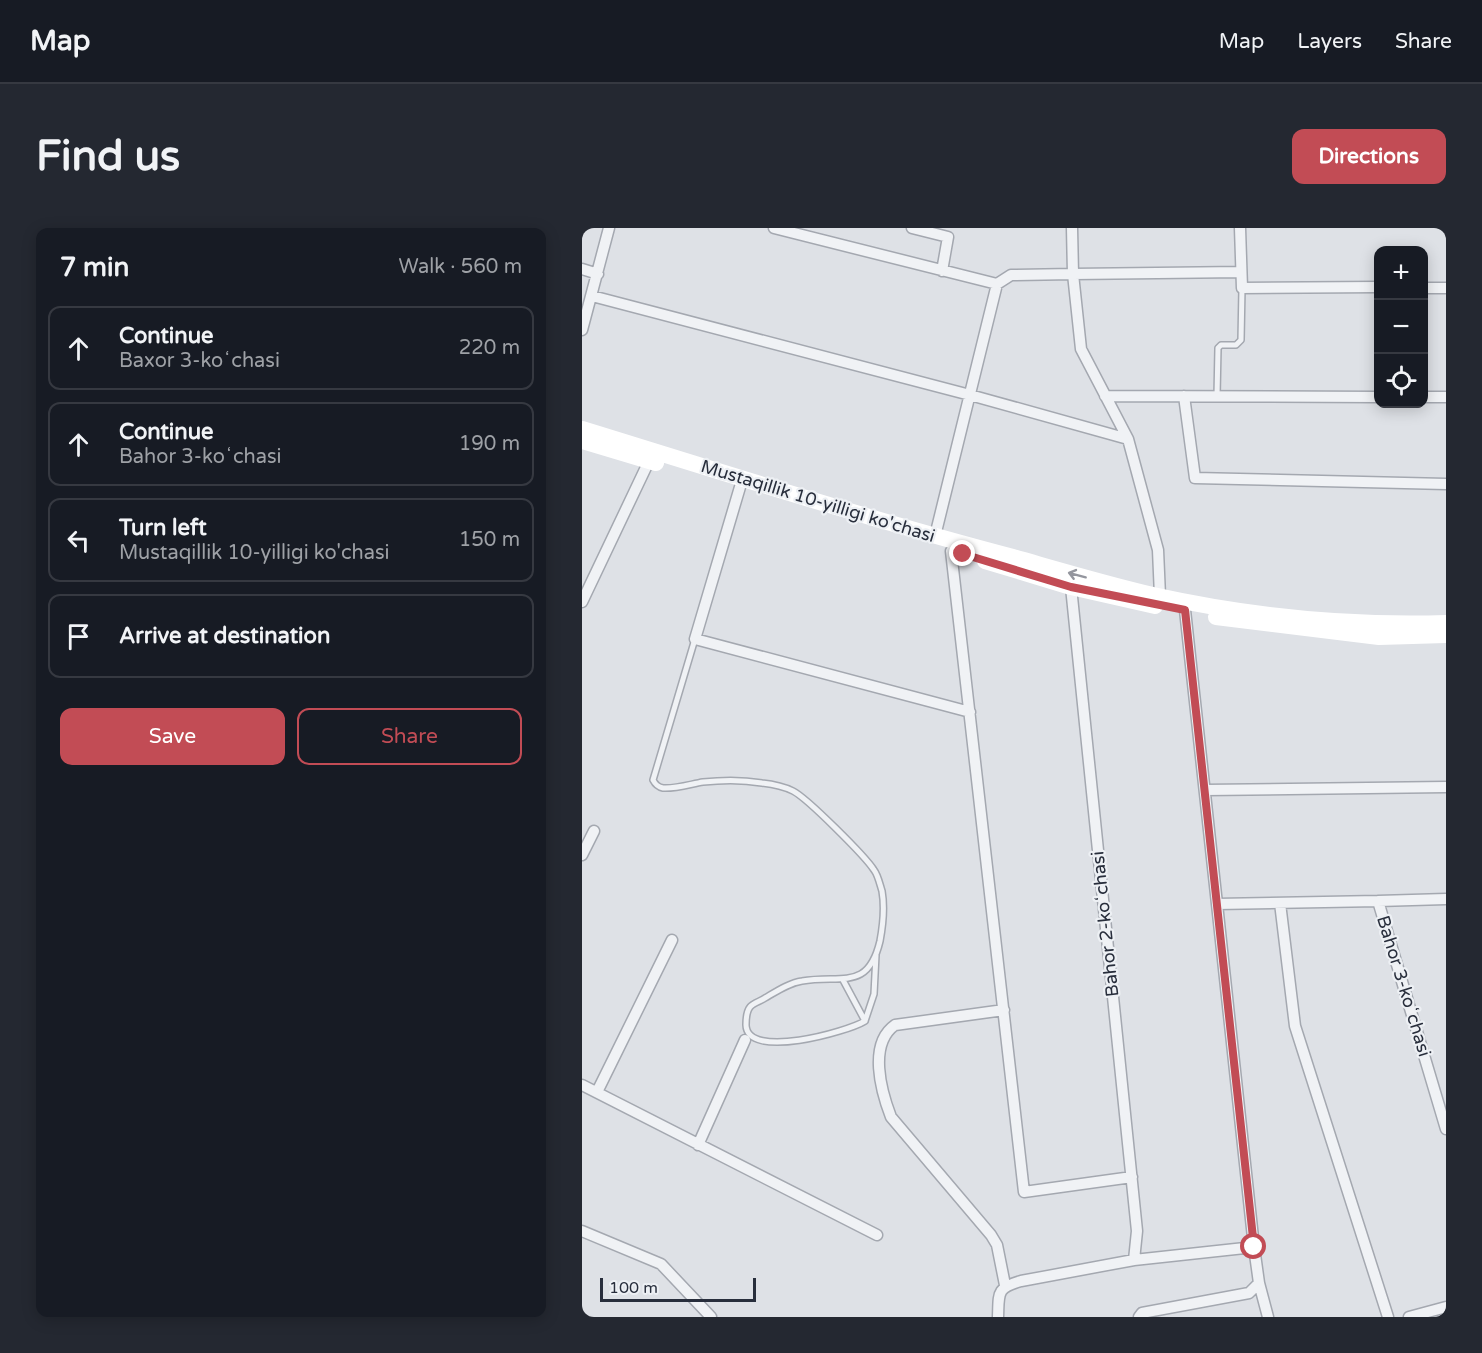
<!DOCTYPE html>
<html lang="en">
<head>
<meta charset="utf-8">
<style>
  body { margin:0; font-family:"Varela Round",sans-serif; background:#242831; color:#f1f3f6 }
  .controls { position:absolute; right:18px; top:18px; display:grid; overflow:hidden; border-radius:12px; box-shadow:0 3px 15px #0003 }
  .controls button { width:54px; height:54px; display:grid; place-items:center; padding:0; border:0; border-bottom:2px solid #363941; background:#171b24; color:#f1f3f6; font:30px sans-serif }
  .scale { position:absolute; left:18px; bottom:15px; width:156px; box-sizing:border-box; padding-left:6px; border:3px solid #282e3c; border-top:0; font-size:16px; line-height:21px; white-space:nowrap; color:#282e3c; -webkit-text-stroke:4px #edf0f4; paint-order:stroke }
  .stop { position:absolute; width:18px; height:18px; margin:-14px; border:4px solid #c24c55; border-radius:50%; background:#fff }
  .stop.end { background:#c24c55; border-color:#fff; box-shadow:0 2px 6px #0008 }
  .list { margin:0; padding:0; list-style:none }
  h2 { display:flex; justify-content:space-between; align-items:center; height:78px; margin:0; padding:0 24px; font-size:26px }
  h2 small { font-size:20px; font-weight:400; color:#9ea1a6 }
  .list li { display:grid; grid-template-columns:39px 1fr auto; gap:18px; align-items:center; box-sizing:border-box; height:84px; margin:0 12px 12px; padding:0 12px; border:2px solid #363941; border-radius:12px }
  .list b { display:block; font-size:22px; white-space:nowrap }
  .list p { margin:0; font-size:20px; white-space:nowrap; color:#9ea1a6 }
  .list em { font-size:20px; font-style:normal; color:#9ea1a6 }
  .actions { display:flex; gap:12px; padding:18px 24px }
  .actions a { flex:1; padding:14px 0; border:2px solid #c24c55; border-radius:12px; text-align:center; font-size:21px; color:#c24c55 }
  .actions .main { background:#c24c55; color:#fff }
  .icon { flex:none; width:33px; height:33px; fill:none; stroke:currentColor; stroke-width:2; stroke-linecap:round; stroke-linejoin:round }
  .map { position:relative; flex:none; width:864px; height:1089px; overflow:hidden; border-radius:12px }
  header { display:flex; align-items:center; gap:36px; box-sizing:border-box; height:84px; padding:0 30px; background:#171b24; border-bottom:2px solid #363941 }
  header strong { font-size:28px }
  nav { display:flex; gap:33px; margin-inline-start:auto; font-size:21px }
  .intro { display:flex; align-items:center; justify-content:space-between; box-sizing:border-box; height:144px; padding:0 36px }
  h1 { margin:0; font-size:42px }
  .button { padding:15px 27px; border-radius:12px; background:#c24c55; color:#fff; font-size:21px; font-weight:700 }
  main { display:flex; gap:36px; padding:0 36px }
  aside { flex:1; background:#171b24; border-radius:12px; box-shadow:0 3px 15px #0003 }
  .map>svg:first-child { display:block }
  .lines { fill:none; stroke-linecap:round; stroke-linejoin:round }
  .service-casing { stroke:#a4a8b0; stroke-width:8 }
  .minor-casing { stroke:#a4a8b0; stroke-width:13 }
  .service { stroke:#f0f2f5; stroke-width:5 }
  .minor { stroke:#f0f2f5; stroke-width:10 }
  .secondary { stroke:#fff; stroke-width:16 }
  .oneway { stroke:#94969e }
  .route { stroke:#c24c55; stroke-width:8 }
  .labels { text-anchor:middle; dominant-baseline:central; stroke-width:4.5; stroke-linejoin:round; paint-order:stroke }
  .street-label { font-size:18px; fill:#282e3c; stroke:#edf0f4 }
</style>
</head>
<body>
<header>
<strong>Map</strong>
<nav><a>Map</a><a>Layers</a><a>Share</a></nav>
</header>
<div class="intro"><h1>Find us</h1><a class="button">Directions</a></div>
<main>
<aside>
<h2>7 min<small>Walk · 560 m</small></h2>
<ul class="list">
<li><svg class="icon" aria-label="ahead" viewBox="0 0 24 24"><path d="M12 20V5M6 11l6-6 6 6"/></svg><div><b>Continue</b><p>Baxor 3-koʻchasi</p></div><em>220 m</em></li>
<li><svg class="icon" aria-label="ahead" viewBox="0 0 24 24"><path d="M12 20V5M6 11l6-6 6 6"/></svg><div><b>Continue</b><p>Bahor 3-koʻchasi</p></div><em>190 m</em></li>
<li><svg class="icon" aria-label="left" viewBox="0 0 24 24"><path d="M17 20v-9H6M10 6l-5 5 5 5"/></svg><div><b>Turn left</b><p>Mustaqillik 10-yilligi ko'chasi</p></div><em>150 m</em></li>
<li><svg class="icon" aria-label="arrive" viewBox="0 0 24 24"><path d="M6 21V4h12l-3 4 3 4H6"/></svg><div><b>Arrive at destination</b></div></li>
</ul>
<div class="actions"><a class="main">Save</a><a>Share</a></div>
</aside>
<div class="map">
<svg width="864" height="1089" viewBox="0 0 864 1089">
  <rect width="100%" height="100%" fill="#dee1e6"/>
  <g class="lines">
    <defs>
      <path id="service" d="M 635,168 L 636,120 L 639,117 L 654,117 L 659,112 L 660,60
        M 113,411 L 71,552 C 73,556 76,559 81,560 C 93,561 109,556 121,554 C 139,552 163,552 180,555 C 189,556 203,559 211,563 C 225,570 283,628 292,642 C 296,647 298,657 300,663 C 303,680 301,697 298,713 C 286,764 259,746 220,753 C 207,755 195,763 183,770 C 179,773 171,775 168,779 C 164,784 164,791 164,797 C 165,832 265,804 283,793
        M 261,752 L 283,793 L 292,766 L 294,727"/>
      <path id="minor" d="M 192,0 L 415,56 L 429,47 L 491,46 L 490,0
        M 330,0 L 366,9 L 360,43
        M 658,0 L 660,60 L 796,59
        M 0,41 L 16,46
        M 842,60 L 864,60
        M 10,68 L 388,167 L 546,211
        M 0,102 L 27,0
        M 523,168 L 796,169
        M 602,168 L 613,250 L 864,256
        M 842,169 L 864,169
        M 158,259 L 113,411 L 388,484
        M 353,308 L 415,56
        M 369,323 L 442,964 L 550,949
        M 489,359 L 555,1003 L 552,1032
        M 578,368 L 576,322 L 546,211 L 499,121 L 491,46 L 659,44
        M 0,374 L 67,233
        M 603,382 L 635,676 L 796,673 L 864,901
        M 623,562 L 864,559
        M 0,627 L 12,603
        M 796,673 L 864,671
        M 698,675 L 713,798 L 806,1089
        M 635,676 L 672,1019 L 677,1055 L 686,1089
        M 422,782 L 313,797 C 286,816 299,863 309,889 L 409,1007 L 415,1017 L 423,1057
        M 0,857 L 295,1007
        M 15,864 L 90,712
        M 116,917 L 163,812
        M 0,1003 L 79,1036 L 129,1089
        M 416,1089 C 417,1065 414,1060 439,1053 L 552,1032 L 672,1019
        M 557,1089 L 560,1085 L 667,1065 L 677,1055
        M 827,1089 L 864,1079"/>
    </defs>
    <use href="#service" class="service-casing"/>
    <use href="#minor" class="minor-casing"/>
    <use href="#service" class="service"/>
    <use href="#minor" class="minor"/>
    <path class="secondary" d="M 0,201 C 143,245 286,291 431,329 C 477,342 524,356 571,367 C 666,388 767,398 864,395
      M 0,213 L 74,235
      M 403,333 L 489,359 L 573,378
      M 634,389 L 797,409 L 864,407"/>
  </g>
  <defs><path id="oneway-shaft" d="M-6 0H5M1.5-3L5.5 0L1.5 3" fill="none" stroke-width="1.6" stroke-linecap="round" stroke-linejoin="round" transform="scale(1.5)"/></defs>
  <use class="oneway" href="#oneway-shaft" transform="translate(495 347) rotate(-165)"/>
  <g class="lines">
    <path class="route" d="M 381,326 L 489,359 L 603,382 L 672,1019"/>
  </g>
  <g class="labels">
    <g class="street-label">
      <text transform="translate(236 273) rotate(17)">Mustaqillik 10-yilligi ko'chasi</text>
      <text transform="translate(523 696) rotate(-96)">Bahor 2-koʻchasi</text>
      <text transform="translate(822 758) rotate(73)">Bahor 3-koʻchasi</text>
    </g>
  </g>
</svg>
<div class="controls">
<button>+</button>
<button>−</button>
<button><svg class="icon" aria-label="locate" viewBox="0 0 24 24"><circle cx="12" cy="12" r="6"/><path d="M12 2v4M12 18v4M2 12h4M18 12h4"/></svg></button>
</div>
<div class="scale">100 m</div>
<div class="stop" style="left:672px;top:1019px"></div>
<div class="stop end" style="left:381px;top:326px"></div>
</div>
</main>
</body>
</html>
